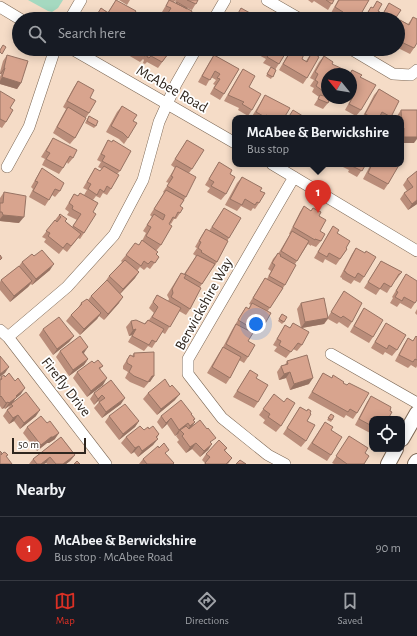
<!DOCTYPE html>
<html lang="en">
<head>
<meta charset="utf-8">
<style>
  body { margin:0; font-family:"Alegreya Sans",sans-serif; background:#20242c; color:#f1f3f6 }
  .controls { position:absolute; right:12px; bottom:12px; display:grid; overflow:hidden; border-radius:8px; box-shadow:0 2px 10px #0003 }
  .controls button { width:36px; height:36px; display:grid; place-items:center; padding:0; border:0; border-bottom:1px solid #363941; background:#171b24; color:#f1f3f6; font:20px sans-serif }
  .compass { position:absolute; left:321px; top:68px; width:36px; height:36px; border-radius:50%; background:#171b24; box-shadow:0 2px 10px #0003; rotate:300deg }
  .scale { position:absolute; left:12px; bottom:10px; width:74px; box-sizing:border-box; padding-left:4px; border:2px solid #2f261e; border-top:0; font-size:11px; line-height:14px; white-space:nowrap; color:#2f261e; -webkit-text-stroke:3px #fff; paint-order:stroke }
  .you { position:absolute; left:256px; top:324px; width:14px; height:14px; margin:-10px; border:3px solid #fff; border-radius:50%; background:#1a73e8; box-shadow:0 0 0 6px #1a73e833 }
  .badge { display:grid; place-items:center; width:26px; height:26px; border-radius:50%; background:#d93025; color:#fff; font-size:13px; font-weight:700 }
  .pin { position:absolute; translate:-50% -33px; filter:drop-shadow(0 1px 2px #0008) }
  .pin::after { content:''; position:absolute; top:21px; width:14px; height:12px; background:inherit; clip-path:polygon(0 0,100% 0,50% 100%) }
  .popup { position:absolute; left:232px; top:115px; width:172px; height:52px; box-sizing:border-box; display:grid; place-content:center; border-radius:8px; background:#171b24; filter:drop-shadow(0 1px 3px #0005); font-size:13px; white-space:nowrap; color:#9ea1a6 }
  .popup b { font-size:15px; color:#f1f3f6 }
  .popup::after { content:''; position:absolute; left:50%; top:100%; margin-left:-8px; border:8px solid transparent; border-top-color:#171b24 }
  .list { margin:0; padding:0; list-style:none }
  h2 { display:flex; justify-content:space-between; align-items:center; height:52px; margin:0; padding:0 16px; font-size:17px }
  h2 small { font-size:13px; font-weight:400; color:#9ea1a6 }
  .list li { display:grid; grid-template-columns:26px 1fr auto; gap:12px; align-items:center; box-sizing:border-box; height:64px; padding:0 16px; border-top:1px solid #363941 }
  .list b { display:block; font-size:15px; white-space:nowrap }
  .list p { margin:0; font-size:13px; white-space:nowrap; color:#9ea1a6 }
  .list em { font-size:13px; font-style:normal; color:#9ea1a6 }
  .icon { flex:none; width:22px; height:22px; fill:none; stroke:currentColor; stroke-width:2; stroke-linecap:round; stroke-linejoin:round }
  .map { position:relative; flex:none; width:417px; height:464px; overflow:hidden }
  .search { position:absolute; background:#171b24; box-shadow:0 2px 10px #0003; left:12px; right:12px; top:12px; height:44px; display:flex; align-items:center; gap:10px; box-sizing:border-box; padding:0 14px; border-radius:22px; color:#9ea1a6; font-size:15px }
  .sheet { height:116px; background:#171b24 }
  nav { display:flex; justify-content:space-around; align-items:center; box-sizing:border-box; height:56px; border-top:1px solid #363941; background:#171b24; font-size:11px; color:#9ea1a6 }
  nav a { display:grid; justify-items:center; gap:2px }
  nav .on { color:#d93025 }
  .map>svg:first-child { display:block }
  .green { fill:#a5d9c0 }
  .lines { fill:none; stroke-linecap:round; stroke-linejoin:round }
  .minor-casing { stroke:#7c6754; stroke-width:12 }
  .major-casing { stroke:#7c6754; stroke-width:16 }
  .minor { stroke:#fff; stroke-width:11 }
  .major { stroke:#fff; stroke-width:14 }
  .wall { fill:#ba8d7a }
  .shaded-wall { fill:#977363 }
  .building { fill:#d8a48e; stroke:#977363 }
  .labels { text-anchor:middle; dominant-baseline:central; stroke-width:3.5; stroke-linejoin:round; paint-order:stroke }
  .street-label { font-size:15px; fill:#2f261e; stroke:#fff }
</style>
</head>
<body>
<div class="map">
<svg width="417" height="464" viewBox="0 0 417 464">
  <rect width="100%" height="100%" fill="#f5dcc7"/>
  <path class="green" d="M 28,0 L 63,0 L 58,8 L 52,12 L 48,11 Z"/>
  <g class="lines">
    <defs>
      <path id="minor" d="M 267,0 L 300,19
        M 0,7 L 20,19
        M 70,19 L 81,0
        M 214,19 L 225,0
        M 72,49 L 235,143
        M 351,49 L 393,74 L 411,75 L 417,70
        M 272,164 L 417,251
        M 7,167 L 29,127 L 55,49
        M 0,330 L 8,337 L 106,464
        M 8,337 L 67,287 L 114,235 L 143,180 L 159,122 L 176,84 L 196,49
        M 331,354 L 417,403
        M 285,464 L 268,455 L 222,418 L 188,374 L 188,359 L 294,177"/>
      <path id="major" d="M 402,439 L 417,413
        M 388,464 L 396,449
        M 415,464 L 417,461"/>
    </defs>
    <use href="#minor" class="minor-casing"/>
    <use href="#major" class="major-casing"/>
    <use href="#minor" class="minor"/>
    <use href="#major" class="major"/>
  </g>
  <path class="wall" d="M 116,0 L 131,19 L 94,19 L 101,8 L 108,12 Z
    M 119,0 L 130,0 L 127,5 Z
    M 169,0 L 176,0 L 174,2 L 176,3 L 176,2 L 175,2 L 176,0 L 198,0 L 192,10 L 187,8 L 188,19 L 155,19 L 158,14 L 164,18 L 166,14 L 162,12 Z
    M 308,0 L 334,0 L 328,10 L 314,1 L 312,3 Z
    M 338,0 L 369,0 L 358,19 L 339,19 L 339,18 L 331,13 Z
    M 377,1 L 378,11 L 383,13 L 389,3 L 395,19 L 363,19 L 371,7 L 373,8 Z
    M 413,17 L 414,48 L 410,54 L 398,48 L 398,23 L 400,20 L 408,24 Z
    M 129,49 L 170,49 L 171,50 L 158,68 L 147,62 L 145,64 L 143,63 L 144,60 L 143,59 L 140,62 L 128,55 L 129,52 L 128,51 Z
    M 257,49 L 288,49 L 275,70 L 276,70 L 271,79 L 266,76 L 271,67 L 263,63 L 266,59 L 255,53 Z
    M 291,49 L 304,49 L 302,53 L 302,59 L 306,61 L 312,52 L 307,78 L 303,84 L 279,70 Z
    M 7,55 L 21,83 L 17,89 L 0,84 L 0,77 L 1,74 L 0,74 L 0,72 L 3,61 Z
    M 214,55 L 239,69 L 224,94 L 220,100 L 210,94 L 215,85 L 213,84 L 216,80 L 211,77 L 206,86 L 198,82 L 210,61 Z
    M 324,56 L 332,64 L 327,98 L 332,98 L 323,109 L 314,105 L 319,97 L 312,92 L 314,88 L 310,86 L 314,80 L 310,78 L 319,62 Z
    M 243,69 L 249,87 L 252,110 L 248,116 L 238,110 L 239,108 L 224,101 L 239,75 Z
    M 352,70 L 360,77 L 361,110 L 356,116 L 345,110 L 350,101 L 349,100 L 348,102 L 340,98 L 351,98 L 351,74 L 349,74 Z
    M 78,81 L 90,98 L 89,113 L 85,119 L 75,138 L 70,144 L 53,133 L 66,109 L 63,107 L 74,87 Z
    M 379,89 L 399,101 L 390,118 L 362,118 L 374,95 Z
    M 0,91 L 10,108 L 6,122 L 2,128 L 0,127 Z
    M 265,95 L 284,118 L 251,118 Z
    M 122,106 L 133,121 L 128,138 L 124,144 L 119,139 L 106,132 L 117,112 Z
    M 401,110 L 414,143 L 401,143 L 401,118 L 397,118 L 397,116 Z
    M 89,116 L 96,126 L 94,128 L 85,123 Z
    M 53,138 L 73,158 L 68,164 L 67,162 L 59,174 L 42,165 L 45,159 L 41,157 Z
    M 108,140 L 120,171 L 117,174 L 111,189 L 107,195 L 103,193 L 100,198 L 96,196 L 93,200 L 93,212 L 84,233 L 80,239 L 78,238 L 67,252 L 63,249 L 59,254 L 44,242 L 46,239 L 42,237 L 59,215 L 72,227 L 77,220 L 67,215 L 69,212 L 65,209 L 74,194 L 78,196 L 80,193 L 84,195 L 87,190 L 83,188 L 95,168 L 100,171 L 102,169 L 98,167 L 101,162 L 97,160 Z
    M 187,140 L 192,169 L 189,173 L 186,197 L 180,206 L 180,213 L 176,219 L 174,219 L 171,224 L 169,223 L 161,245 L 156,251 L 156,254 L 159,257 L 150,269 L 147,267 L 144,270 L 140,267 L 137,271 L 135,278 L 120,294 L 119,303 L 104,320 L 99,316 L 97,319 L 80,335 L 66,321 L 71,315 L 78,308 L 81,303 L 88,300 L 91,296 L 105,282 L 109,276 L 122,262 L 121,261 L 126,255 L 139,245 L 142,241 L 146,233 L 143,231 L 152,217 L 150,215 L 164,193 L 163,192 L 169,183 L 166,182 L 175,168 L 171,165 Z
    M 219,162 L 226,194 L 221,200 L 207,192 L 210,188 L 205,185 Z
    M 337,164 L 366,164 L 357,177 L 348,172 L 349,170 Z
    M 371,164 L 398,164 L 388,184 L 384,190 L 363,179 Z
    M 42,168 L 60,191 L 55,197 L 52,195 L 45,206 L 29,197 L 33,189 L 31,187 Z
    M 417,171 L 417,204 L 408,210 L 400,199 L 404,193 L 407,191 L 403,185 L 407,179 Z
    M 242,177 L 260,191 L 259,203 L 255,209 L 253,208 L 251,211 L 241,206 L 237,211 L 225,205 L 237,183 Z
    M 4,192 L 19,223 L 0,221 L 0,198 Z
    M 304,206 L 311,211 L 313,208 L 319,216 L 321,241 L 316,247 L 311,245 L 311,246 L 308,244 L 295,264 L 285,285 L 267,312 L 263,327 L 258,333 L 254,331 L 252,333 L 248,341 L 248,357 L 244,363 L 239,360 L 230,378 L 226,384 L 207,373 L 219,353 L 223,347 L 232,330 L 242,313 L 246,307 L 248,309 L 251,305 L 249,304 L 261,284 L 265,278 L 267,279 L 271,271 L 268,269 L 273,259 L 278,253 L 278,254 L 290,234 L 289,234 L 300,212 Z
    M 224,208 L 229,238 L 227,241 L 217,262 L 213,268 L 213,267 L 200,287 L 190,309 L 186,315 L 179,311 L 165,334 L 162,332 L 152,348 L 148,346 L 144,351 L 128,342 L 132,335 L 129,336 L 126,327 L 131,321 L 144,324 L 148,320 L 149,320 L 154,313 L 149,308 L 157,295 L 168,301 L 169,299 L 167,295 L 177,279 L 181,273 L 184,274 L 196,256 L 193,254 L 197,248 L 195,247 L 202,235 L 206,229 L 209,231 Z
    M 333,226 L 337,233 L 347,249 L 336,265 L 325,259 L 323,263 L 314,258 Z
    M 356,248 L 364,277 L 360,283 L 354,280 L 351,284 L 342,279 L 342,278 L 340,277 L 352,254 Z
    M 34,256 L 50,270 L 32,285 L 31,284 L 28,287 L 10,302 L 0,290 L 0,282 L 1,280 L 19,266 L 22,262 Z
    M 381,261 L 402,272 L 396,280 L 395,280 L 387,293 L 380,289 L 376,295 L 364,288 Z
    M 406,274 L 415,303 L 411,309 L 400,303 L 397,307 L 390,303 L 393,298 L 392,297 Z
    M 344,291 L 352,322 L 348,328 L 339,322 L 337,324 L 328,319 L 324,324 L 302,328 L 302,345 L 297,351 L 293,349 L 286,358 L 274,351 L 277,347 L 273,345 L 285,325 L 290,328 L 293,323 L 301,328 L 297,309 L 301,303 L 328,317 Z
    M 364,308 L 373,337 L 369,343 L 350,332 L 360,314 Z
    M 417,309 L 417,315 L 415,313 Z
    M 282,314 L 284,322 L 282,324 L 278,321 Z
    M 386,323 L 397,350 L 392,356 L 385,352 L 383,355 L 371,348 Z
    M 43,329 L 74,336 L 69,342 L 53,355 L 39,335 Z
    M 416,336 L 417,337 L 417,366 L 416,368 L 411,365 L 408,368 L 395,361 L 404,344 L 408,338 L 413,341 Z
    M 60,351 L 84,353 L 88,359 L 84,365 L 69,376 L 56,357 Z
    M 134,353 L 150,382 L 149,382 L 144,388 L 130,382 L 125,378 L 128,372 L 123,369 L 123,366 L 130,355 L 132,356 Z
    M 287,361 L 309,384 L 290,390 L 286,378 L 279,380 L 277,372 L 281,366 L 285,365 Z
    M 94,363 L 103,366 L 100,369 L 103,385 L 87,397 L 73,378 L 77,372 Z
    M 250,370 L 256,378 L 258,402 L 254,408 L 233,397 Z
    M 323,373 L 331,378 L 343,383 L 357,413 L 353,419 L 346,415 L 344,418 L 308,398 Z
    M 1,377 L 21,394 L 15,399 L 13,403 L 5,409 L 4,408 L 2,409 L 0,406 L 0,378 Z
    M 111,380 L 121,404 L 102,418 L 94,408 L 99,402 L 98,401 L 94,405 L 90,399 L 94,393 Z
    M 170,387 L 175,400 L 157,415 L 143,399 L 148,393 Z
    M 274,394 L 281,426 L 276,432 L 263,423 L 265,420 L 259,415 Z
    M 371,396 L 372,419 L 372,434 L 355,425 L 367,402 Z
    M 11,404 L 36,416 L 20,429 L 14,421 L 9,424 L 3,416 Z
    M 300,407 L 310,413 L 307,421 L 306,441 L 301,447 L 283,434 Z
    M 331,414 L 332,420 L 331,422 L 327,420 Z
    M 192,415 L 195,419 L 193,421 L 195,422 L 192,427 L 212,444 L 208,450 L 200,457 L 192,449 L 186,453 L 177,442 L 179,440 L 176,436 L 178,434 L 175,436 L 167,424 L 162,429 L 157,422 L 161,416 Z
    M 109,416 L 139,421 L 135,427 L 119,440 L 105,422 Z
    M 325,422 L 331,430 L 331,455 L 327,461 L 307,449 Z
    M 47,423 L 55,439 L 49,443 L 47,443 L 37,451 L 23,433 L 27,427 Z
    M 144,430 L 159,434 L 157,438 L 153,445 L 138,457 L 134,452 L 131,454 L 121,443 L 126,437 Z
    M 349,436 L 365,453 L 364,464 L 334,464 L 332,463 Z
    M 61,437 L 75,455 L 70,461 L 66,464 L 47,464 L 46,463 L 44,464 L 29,464 L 33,459 Z
    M 227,448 L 225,451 L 232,458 L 228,464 L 204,464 L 205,463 L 202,460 L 206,454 Z
    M 166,454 L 173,464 L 139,464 L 143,459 Z"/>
  <path class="shaded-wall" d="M 4,68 L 5,68 L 1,74 L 0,74 Z
    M 2,77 L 21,83 L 17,89 L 0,84 L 0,81 Z
    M 404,137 L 417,137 L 417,139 L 414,143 L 401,143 L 401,141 Z
    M 417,200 L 417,204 L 408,210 L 412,204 Z
    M 3,215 L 24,217 L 19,223 L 0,221 L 0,219 Z
    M 54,264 L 50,270 L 32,285 L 36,279 Z
    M 139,272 L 135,278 L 119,295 L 123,289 Z
    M 32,281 L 28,287 L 10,302 L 14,296 Z
    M 123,297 L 119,303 L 104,320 L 108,314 Z
    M 101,313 L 97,319 L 80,335 L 84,329 Z
    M 328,318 L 324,324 L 301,328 L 305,322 Z
    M 136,329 L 132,335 L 129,336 L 133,330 Z
    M 74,336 L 69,342 L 53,355 L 57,349 Z
    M 88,347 L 84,353 L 78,358 L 82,352 Z
    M 88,359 L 84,365 L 69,376 L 73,370 Z
    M 9,367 L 5,373 L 0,377 L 0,374 Z
    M 290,372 L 286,378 L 279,380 L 284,374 Z
    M 152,376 L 154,376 L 150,382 L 148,382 Z
    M 107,378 L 103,385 L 87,397 L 91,391 Z
    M 313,378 L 309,384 L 290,390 L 294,384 Z
    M 25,388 L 21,394 L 15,399 L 13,403 L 5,409 L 9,403 L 16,396 Z
    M 180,394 L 175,400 L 157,415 L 161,409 Z
    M 102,395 L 98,401 L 94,405 L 98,399 Z
    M 125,398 L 121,404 L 102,418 L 106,412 Z
    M 8,402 L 4,408 L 2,409 L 6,403 Z
    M 40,410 L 36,416 L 20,429 L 24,423 Z
    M 18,415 L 14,421 L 9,424 L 13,418 Z
    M 171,418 L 167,424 L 162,429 L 166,423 Z
    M 139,421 L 135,427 L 119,440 L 123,434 Z
    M 195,422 L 191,428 L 186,432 L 190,426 Z
    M 188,423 L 184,429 L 180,430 L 178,434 L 175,436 L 179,430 Z
    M 59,433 L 55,439 L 49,443 L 47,443 L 37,451 L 41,445 L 51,437 Z
    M 158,439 L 153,445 L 138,457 L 142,451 Z
    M 196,443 L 192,449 L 186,453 L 190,447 Z
    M 212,444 L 208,450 L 200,457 L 204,451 Z
    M 139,446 L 134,452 L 131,454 L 135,448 Z
    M 75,455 L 70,461 L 66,464 L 63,464 Z
    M 50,457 L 46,463 L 44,464 L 41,464 Z"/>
  <path class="building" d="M 116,0 L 136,11 L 131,19 L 126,16 L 125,19 L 97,19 L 95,18 L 101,8 L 108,13 Z
    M 169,0 L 192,11 L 188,19 L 156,19 L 158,14 L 165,18 L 171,8 L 166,6 Z
    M 187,0 L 198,0 L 196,4 Z
    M 326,0 L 334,0 L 332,4 Z
    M 339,0 L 369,0 L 358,19 L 355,19 L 343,13 L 343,12 L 335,7 Z
    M 377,1 L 382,4 L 378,11 L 383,14 L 389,3 L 401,10 L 395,19 L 364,19 L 371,7 L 373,8 Z
    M 177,2 L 187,8 L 187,9 L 176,3 Z
    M 241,8 L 250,13 L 249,14 L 255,17 L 256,15 L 263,19 L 235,19 Z
    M 413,17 L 417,19 L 417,43 L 414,48 L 399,41 L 400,40 L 398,39 L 398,24 L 400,20 L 409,25 Z
    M 3,45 L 6,47 L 2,54 L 0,52 L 0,50 Z
    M 132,49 L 170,49 L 171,50 L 162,62 L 151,56 L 149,58 L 147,57 L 148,54 L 146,53 L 145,56 Z
    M 263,49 L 288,49 L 279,64 L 267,57 L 270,53 Z
    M 292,49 L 304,49 L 302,53 L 304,54 L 302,59 L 307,62 L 312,52 L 319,57 L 307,78 L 283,64 Z
    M 7,55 L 28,61 L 21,83 L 2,77 L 5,68 L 4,68 Z
    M 214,55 L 239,69 L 224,94 L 214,88 L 220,79 L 217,78 L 220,74 L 215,71 L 210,80 L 202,76 Z
    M 324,56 L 333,62 L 332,64 L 347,71 L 345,74 L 327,74 L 327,98 L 330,98 L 328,103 L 318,99 L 320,95 L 324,96 L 326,93 L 316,86 L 318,82 L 315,80 L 318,74 L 315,72 Z
    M 271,67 L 276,70 L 273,77 L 267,74 Z
    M 243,69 L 255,76 L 249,87 L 261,94 L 252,110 L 242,104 L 244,102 L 228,95 Z
    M 352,70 L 362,75 L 360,77 L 376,85 L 361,110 L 349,104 L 354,95 L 353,94 L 352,96 L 351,96 L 351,74 L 350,74 Z
    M 78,81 L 94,90 L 90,98 L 96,101 L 89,113 L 67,101 Z
    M 379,89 L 399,101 L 391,117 L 382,112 L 379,118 L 373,118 L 365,114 Z
    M 0,91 L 15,100 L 10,108 L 13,110 L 6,122 L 0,119 Z
    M 265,95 L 290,108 L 284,118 L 271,118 L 266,115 L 265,117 L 256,112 Z
    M 122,106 L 137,115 L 133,121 L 137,123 L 128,138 L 123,133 L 111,126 Z
    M 68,107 L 86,118 L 75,138 L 57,127 Z
    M 293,110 L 306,118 L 288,118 Z
    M 401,110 L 417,110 L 417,137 L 404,137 L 404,128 L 402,128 Z
    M 89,116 L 98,121 L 96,126 L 87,121 Z
    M 53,138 L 77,150 L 73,158 L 70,156 L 63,168 L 46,159 L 50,153 L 46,151 Z
    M 108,140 L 112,142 L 113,140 L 131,151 L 120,171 L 102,161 L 105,156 L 101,154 Z
    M 187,140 L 204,150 L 192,169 L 175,159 Z
    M 219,162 L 232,170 L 230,174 L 235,177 L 226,194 L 211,186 L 214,182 L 209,179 Z
    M 353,164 L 366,164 L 362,171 L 352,166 Z
    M 372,164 L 398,164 L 399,165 L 388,184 L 368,173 Z
    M 104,166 L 119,175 L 111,189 L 107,186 L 104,192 L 100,189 L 97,195 L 88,189 L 91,184 L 87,182 L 95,168 L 100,171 Z
    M 176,166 L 196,177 L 186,197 L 167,186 L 173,177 L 171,176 Z
    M 42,168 L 64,183 L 60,191 L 55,189 L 49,200 L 33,191 L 38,182 L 35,181 Z
    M 417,171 L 417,200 L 412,204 L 404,193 L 413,187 L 407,179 Z
    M 242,177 L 262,188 L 260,191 L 265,193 L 259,203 L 257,202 L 255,205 L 245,199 L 242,205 L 230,199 Z
    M 166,190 L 184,200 L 180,206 L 183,208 L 180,213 L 178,212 L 175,218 L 173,217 L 169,224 L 172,226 L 161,245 L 146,236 L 151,227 L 147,225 L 154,214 L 163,220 L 165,215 L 154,209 Z
    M 4,192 L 26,196 L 24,217 L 3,215 L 2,212 L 0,212 L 0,203 L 3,203 Z
    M 80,193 L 98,203 L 93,212 L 96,214 L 84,233 L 73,226 L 81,214 L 72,209 L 73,206 L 69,203 L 74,194 L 78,196 Z
    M 304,206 L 311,211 L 313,208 L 321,212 L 319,216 L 326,220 L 320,231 L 325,234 L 321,241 L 315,239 L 315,240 L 293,227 Z
    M 224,208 L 241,218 L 229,238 L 212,227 Z
    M 60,214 L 67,219 L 65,221 L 67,223 L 81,234 L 71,246 L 67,243 L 63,248 L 48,236 L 50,233 L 46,231 L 55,220 L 57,222 L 61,217 L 59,215 Z
    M 333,226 L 339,230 L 337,233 L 350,241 L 346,248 L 347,249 L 340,259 L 329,253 L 327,257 L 318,252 Z
    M 206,229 L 228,241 L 217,262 L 201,252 L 202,251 L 198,248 L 201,242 L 199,241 Z
    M 292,231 L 309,241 L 297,261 L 281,251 Z
    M 142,240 L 158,252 L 156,254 L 159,257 L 155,263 L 151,261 L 148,264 L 144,261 L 141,266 L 126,255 L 135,243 L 139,245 Z
    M 356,248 L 365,253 L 366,251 L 376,257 L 364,277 L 358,273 L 355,278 L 346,273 L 346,272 L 344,271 Z
    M 42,250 L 54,264 L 36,279 L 22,262 L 32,254 L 34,256 Z
    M 278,253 L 281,255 L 280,256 L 296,265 L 285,285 L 269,276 L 275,265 L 272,263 Z
    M 0,255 L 2,258 L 0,260 Z
    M 197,255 L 215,264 L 202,284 L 185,274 Z
    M 125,260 L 139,272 L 123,289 L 109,276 Z
    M 381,261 L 402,272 L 400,274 L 399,274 L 391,287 L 384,283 L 380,289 L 368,282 Z
    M 19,266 L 32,281 L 14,296 L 1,280 Z
    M 181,273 L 186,275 L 184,278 L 201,288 L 190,309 L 171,297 L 173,293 L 172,289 Z
    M 406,274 L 417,281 L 417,300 L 415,303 L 404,297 L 402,301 L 395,297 L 398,292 L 396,291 Z
    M 265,278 L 283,288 L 270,308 L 253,298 Z
    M 107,280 L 123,297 L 108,314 L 91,296 Z
    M 344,291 L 362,303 L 352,322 L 343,316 L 341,318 L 331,312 Z
    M 157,295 L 181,308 L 170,327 L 152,317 L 158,307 L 153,302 Z
    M 324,298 L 328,318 L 305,322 L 301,303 Z
    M 87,299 L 101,313 L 84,329 L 71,315 L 82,304 L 81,303 Z
    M 252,303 L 271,313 L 263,327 L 258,324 L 255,330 L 238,320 L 246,307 L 249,309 Z
    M 364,308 L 383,320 L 373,337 L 354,326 Z
    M 282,314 L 287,317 L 284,322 L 279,319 Z
    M 59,317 L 74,336 L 57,349 L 43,329 Z
    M 136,320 L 145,324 L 148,320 L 164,329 L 156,342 L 152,340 L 149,345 L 132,336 L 136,329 L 133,330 L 131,321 Z
    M 293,323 L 309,332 L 302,345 L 298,343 L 291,352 L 279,345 L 281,341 L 277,339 L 285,325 L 290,328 Z
    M 386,323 L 406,335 L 397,350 L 389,345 L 387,349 L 375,342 Z
    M 236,324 L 253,333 L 248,341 L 255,345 L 248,357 L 226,344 Z
    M 80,336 L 88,347 L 82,352 L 88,359 L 73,370 L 60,351 Z
    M 416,336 L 417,337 L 417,360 L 415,359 L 413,362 L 399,355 L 408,338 L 413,341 Z
    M 223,347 L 241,357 L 230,378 L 212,367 Z
    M 154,352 L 154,376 L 152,376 L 148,382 L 134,376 L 129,372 L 132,366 L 127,363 L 127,360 L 130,355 L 134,357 L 134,353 Z
    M 307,355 L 313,378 L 294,384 L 290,372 L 284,374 L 281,366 L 288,364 L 287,361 Z
    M 0,356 L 9,367 L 0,374 Z
    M 98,360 L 103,366 L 99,368 L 107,378 L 91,391 L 77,372 L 92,361 L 94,363 Z
    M 250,370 L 258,375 L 256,378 L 268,385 L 258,402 L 237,391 Z
    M 9,373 L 15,381 L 18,378 L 25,388 L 16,396 L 17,397 L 9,403 L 8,402 L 6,403 L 1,396 L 0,397 L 0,380 L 2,379 L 1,377 L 4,375 L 5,377 Z
    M 323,373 L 332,378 L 333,375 L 344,382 L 343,383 L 347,385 L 349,383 L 369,393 L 357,413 L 350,409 L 348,412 L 312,392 Z
    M 165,379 L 170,387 L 172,385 L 180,394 L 161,409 L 148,393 Z
    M 111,380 L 125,398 L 106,412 L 99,402 L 105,398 L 102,395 L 98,399 L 94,393 Z
    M 26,392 L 40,410 L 24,423 L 18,415 L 13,418 L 7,410 L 13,406 L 11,404 Z
    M 274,394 L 284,402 L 287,398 L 295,403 L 281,426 L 268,417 L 270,414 L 263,409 Z
    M 371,396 L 391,407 L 390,411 L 392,412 L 388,419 L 372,419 L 372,426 L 359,419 Z
    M 181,400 L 192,414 L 191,414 L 195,419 L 193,420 L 195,422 L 190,426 L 188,423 L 179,430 L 171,418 L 166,423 L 161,416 Z
    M 125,404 L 139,421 L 123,434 L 109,416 Z
    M 300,407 L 307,411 L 308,409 L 311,411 L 310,413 L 311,414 L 307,421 L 315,425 L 306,441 L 287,428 Z
    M 331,414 L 334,416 L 332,420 L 328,418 Z
    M 41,416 L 47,423 L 50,421 L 59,433 L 53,437 L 51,437 L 41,445 L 27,427 Z
    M 200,420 L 207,429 L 208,428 L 216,438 L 210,442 L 212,444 L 204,451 L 196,443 L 190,447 L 182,436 L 184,434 L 180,430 L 186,426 L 189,429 Z
    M 325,422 L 333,427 L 331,430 L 342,437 L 331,455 L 312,443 Z
    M 140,426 L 144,430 L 148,427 L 149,429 L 153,426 L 159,434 L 156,437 L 158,439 L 142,451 L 139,446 L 135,448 L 126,437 Z
    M 349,436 L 368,448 L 365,453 L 369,456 L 364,464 L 347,464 L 336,456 Z
    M 61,437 L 75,455 L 63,464 L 56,464 L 50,457 L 41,464 L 37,464 L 33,459 Z
    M 219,440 L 227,448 L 224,450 L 232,458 L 226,464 L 206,464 L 205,463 L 210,457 L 206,454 Z
    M 164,443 L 169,450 L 165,453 L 174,463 L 173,464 L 147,464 L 143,459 L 158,446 L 159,448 Z
    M 0,451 L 2,453 L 1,455 L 4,452 L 6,453 L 8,455 L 6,456 L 12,464 L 0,464 Z
    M 240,460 L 246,464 L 236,464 Z
    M 77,461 L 80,464 L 74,464 Z"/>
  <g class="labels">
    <g class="street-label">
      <text transform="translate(172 89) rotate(30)">McAbee Road</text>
      <text transform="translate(204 304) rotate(-61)">Berwickshire Way</text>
      <text transform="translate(66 387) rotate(52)">Firefly Drive</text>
    </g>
  </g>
</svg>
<div class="controls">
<button><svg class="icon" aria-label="locate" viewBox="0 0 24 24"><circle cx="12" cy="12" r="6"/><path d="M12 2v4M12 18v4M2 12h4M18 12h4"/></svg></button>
</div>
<svg class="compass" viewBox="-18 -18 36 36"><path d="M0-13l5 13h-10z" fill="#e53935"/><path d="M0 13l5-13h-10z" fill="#9ea1a6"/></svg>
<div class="scale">50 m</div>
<div class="you"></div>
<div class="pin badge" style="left:318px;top:213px">1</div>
<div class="popup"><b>McAbee &amp; Berwickshire</b>Bus stop</div>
<div class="search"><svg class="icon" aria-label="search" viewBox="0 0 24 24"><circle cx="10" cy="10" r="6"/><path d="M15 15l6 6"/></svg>Search here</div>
</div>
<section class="sheet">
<h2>Nearby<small></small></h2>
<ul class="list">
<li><span class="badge">1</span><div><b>McAbee &amp; Berwickshire</b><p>Bus stop · McAbee Road</p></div><em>90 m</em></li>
</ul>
</section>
<nav>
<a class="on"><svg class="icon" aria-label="map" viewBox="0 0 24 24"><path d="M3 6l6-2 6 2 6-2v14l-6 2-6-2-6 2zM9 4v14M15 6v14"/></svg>Map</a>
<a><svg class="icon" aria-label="directions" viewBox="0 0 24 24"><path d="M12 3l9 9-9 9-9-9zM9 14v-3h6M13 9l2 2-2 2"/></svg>Directions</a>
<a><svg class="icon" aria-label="saved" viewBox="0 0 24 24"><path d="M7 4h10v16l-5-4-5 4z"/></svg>Saved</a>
</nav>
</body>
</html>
